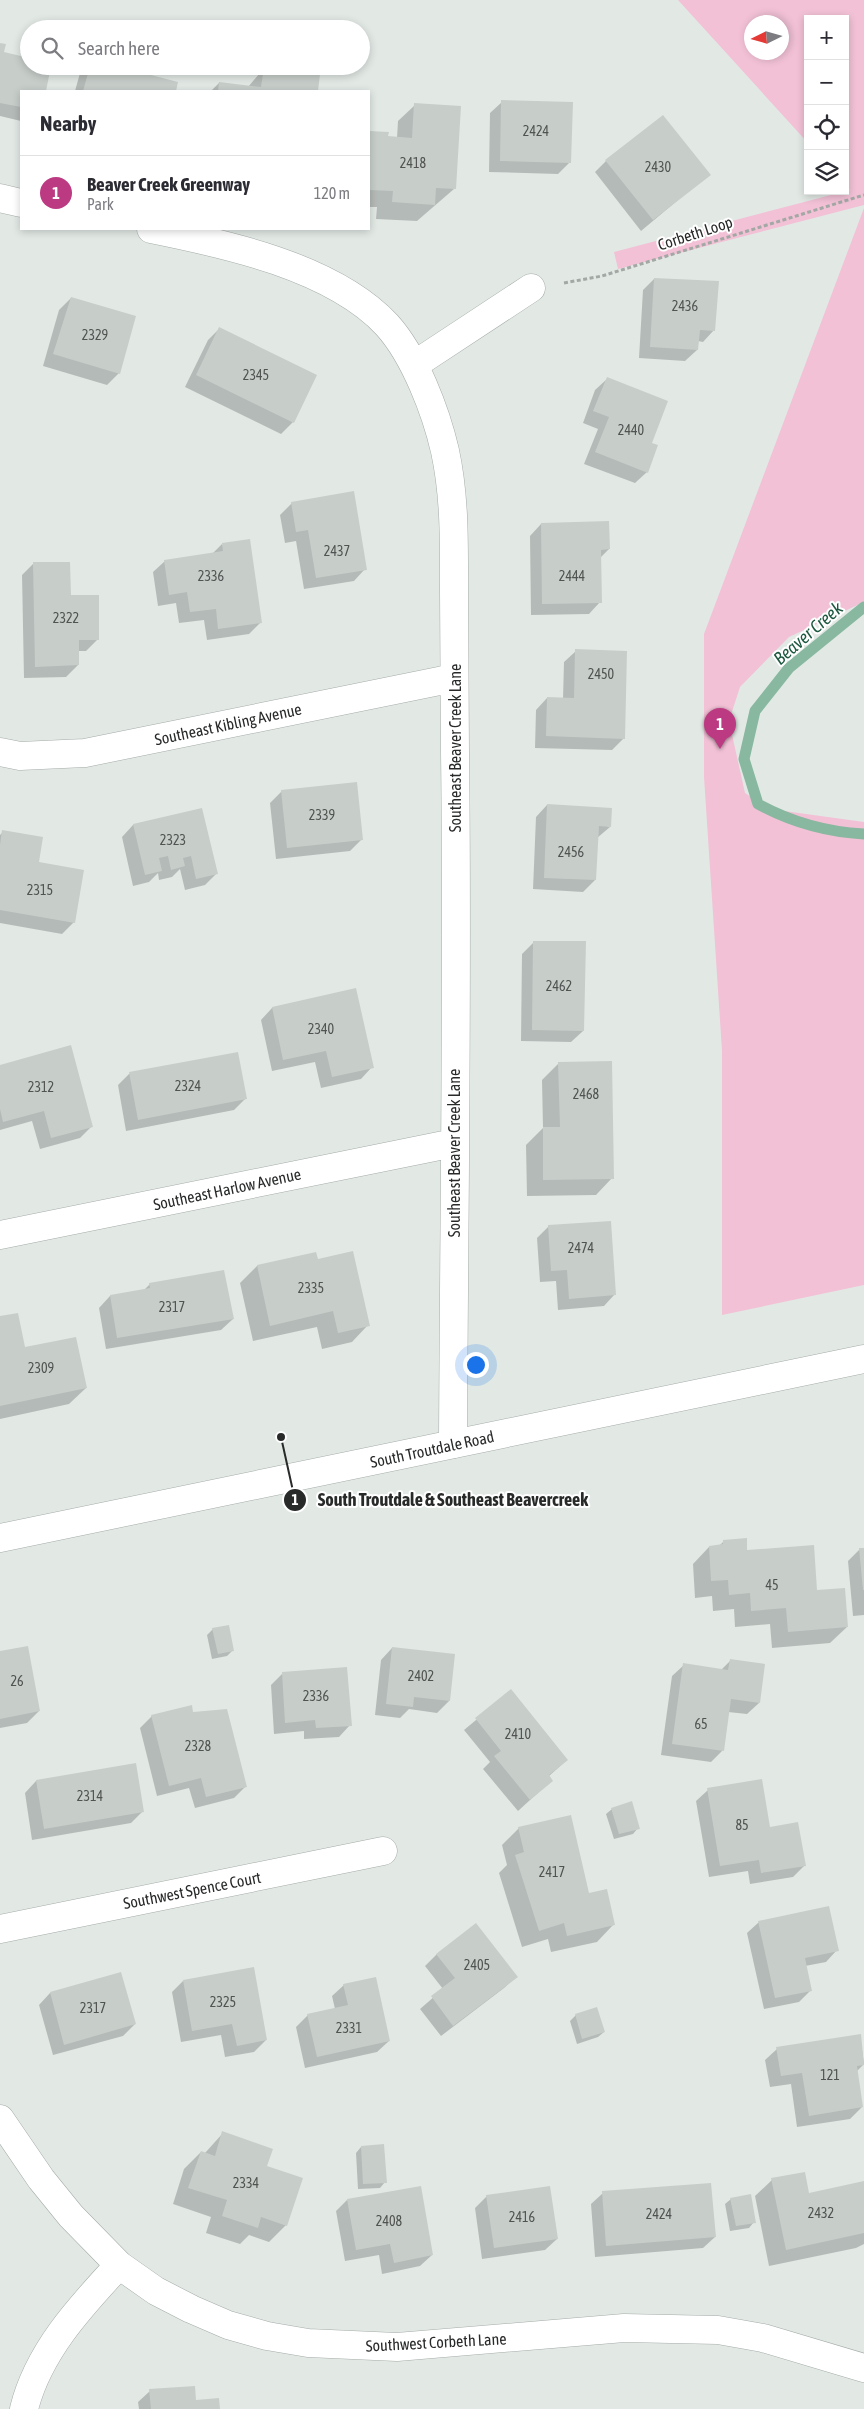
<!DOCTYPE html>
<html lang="en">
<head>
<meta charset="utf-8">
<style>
  body { margin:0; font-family:"Asap Condensed",sans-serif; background:#f2f2f3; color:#2b2b33 }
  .controls { position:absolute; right:15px; top:15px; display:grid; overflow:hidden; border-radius:0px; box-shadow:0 2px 8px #0003 }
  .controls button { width:45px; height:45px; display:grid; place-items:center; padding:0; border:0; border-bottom:1px solid #e1e1e2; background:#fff; color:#2b2b33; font:25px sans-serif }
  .compass { position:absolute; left:744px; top:15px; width:45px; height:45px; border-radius:50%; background:#fff; box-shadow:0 2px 8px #0003; rotate:265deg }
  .you { position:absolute; left:475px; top:1364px; width:18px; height:18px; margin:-12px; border:4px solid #fff; border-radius:50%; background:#1a73e8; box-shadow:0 0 0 8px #1a73e833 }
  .badge { display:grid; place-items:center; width:32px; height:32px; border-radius:50%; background:#bc3a82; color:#fff; font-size:16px; font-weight:700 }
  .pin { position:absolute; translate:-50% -41px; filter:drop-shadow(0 1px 2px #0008) }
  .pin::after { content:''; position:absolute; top:26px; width:18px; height:15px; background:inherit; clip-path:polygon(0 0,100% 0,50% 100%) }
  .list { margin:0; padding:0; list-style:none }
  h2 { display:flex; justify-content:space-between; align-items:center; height:65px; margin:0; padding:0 20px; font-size:21px }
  h2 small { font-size:16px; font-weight:400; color:#7c7c81 }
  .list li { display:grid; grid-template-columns:32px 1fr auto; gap:15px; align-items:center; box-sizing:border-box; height:75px; padding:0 20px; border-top:1px solid #e1e1e2 }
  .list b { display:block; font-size:19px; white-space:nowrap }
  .list p { margin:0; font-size:16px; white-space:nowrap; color:#7c7c81 }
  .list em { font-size:16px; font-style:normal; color:#7c7c81 }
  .icon { flex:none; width:28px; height:28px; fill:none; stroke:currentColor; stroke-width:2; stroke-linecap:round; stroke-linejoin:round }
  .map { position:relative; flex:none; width:864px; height:2409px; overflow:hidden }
  .search { position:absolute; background:#fff; box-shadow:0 2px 8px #0003; left:20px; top:20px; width:350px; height:55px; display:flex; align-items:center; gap:12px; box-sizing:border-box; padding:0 18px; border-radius:28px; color:#7c7c81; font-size:19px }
  .panel { position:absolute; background:#fff; box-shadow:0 2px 8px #0003; left:20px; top:90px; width:350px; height:140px; border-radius:0px }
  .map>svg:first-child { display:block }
  .green { fill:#f2c1d6; fill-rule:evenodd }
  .shadow { fill:#0003 }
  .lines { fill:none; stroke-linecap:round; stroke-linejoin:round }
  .stream { stroke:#88b89f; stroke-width:11 }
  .building { fill:#c7ceca }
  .street-casing { stroke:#a5aca8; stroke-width:29 }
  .secondary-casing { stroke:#a5aca8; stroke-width:29 }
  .path { stroke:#a3a8a5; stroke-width:3; stroke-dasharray:4 2.5; stroke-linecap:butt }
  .street { stroke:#fff; stroke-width:28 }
  .secondary { stroke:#fff; stroke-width:28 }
  .labels { text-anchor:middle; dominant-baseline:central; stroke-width:4; stroke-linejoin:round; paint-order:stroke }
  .number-label { font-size:14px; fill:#505351 }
  .street-label { font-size:16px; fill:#282a29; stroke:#fff }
  .water-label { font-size:18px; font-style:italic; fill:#1d583f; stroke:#fff }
  .leader { fill:none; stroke:#282a29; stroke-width:2 }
  .callout-dot { fill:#282a29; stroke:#fff; stroke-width:2 }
  .mark-label { font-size:15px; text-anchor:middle; font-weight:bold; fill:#fff }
  .callout-label { font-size:18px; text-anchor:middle; font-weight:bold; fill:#282a29; stroke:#fff; stroke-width:4; stroke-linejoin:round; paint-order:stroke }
</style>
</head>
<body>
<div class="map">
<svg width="864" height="2409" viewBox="0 0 864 2409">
  <rect width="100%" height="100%" fill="#e2e9e5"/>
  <path class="green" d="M 678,0 L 864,0 L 864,205 L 618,269 L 614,252 L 850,190 L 845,185 L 845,19 L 808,19 L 808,143 ZM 752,22 L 782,22 L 782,52 L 752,52 Z
    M 864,208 L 864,602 L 789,637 L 740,687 L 729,721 L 745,793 L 770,809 L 864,822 L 864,1285 L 722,1315 L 722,1051 L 704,777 L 704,634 Z"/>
  <path class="shadow" d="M 0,45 L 3,53 L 29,66 L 50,66 L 45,91 L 21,91 L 21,121 L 0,116 Z
    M 87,66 L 110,66 L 177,83 L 175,91 L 75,91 L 80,73 Z
    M 264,68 L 319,75 L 317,91 L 211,91 L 219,83 L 248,87 Z
    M 502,102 L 570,162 L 558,174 L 489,172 L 490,113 Z
    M 415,105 L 454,189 L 417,221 L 376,219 L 377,207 L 369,207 L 369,132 L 387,133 L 386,138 L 397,138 L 398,121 Z
    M 606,161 L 709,174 L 641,231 L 595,172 Z
    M 654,279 L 714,330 L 703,342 L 698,341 L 697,350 L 685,361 L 639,358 L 643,290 Z
    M 71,298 L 119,373 L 107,385 L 43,366 L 59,310 Z
    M 219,329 L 293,422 L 281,434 L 185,387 L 208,340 Z
    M 607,379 L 651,443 L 647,472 L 635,483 L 584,464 L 598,429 L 583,423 L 595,390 Z
    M 292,503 L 365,569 L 354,581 L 304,589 L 296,541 L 285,543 L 280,515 Z
    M 541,524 L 609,549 L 600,558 L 600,602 L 589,614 L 531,615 L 530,536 Z
    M 222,544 L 261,622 L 249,634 L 207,640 L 204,620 L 179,623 L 176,603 L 158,606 L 153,572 L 165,561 L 212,554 Z
    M 33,564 L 70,597 L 98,639 L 86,651 L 78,651 L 78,665 L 66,677 L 24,678 L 22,575 Z
    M 576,651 L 624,738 L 612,750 L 535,748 L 536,710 L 547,698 L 563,699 L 564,662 Z
    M 282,791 L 362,839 L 350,851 L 276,859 L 270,803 Z
    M 547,805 L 610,827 L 597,838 L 595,880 L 583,892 L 533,889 L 536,817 Z
    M 201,809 L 217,873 L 205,885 L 185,890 L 180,869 L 172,877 L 159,880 L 158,873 L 149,882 L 133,886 L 122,837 L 133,825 Z
    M 3,832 L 37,863 L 74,922 L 62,934 L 0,923 L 0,835 Z
    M 534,942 L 583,1031 L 571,1042 L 521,1041 L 522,954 Z
    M 355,990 L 372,1067 L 361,1079 L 321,1088 L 315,1062 L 272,1071 L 261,1020 L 272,1008 Z
    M 237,1053 L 246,1098 L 234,1110 L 126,1131 L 118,1085 L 129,1074 Z
    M 559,1063 L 612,1178 L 596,1195 L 527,1196 L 526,1145 L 543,1128 L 542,1080 Z
    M 0,1066 L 92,1126 L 80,1138 L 40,1149 L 32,1121 L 0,1130 Z
    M 549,1226 L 615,1294 L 604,1306 L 558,1310 L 556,1281 L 540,1282 L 537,1238 Z
    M 316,1253 L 317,1261 L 368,1325 L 352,1342 L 322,1349 L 317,1327 L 253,1341 L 240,1283 L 257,1266 Z
    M 150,1284 L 233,1319 L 221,1330 L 106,1349 L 99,1308 L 110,1296 L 144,1290 Z
    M 0,1318 L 24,1349 L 86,1388 L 69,1404 L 0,1419 Z
    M 724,1541 L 746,1551 L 816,1591 L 847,1627 L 830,1643 L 772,1648 L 770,1624 L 735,1627 L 734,1609 L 713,1611 L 712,1596 L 695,1598 L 693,1564 L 709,1547 L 719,1546 Z
    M 860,1549 L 864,1549 L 864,1615 L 853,1616 L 848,1561 Z
    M 213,1629 L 233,1650 L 227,1656 L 212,1659 L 207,1635 Z
    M 392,1648 L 454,1655 L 449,1701 L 437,1713 L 409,1709 L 400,1718 L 375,1715 L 381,1660 Z
    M 0,1653 L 39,1711 L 27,1723 L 0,1728 Z
    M 730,1661 L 759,1703 L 747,1714 L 728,1712 L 722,1751 L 711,1762 L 661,1755 L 672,1676 L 684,1665 L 721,1670 Z
    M 282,1674 L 350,1725 L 339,1737 L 304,1739 L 304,1731 L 274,1734 L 271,1685 Z
    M 511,1691 L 567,1760 L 549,1776 L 552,1780 L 518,1811 L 483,1769 L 490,1762 L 464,1730 Z
    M 191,1713 L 245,1787 L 234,1798 L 195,1808 L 189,1788 L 157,1796 L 140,1728 L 152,1716 Z
    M 135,1764 L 143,1811 L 131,1823 L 32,1840 L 25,1793 L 36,1781 Z
    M 708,1790 L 769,1829 L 805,1865 L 793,1877 L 750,1884 L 748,1871 L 709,1877 L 696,1801 Z
    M 612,1809 L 638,1828 L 633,1834 L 614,1839 L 606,1814 Z
    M 519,1828 L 588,1894 L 613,1925 L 597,1942 L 551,1952 L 548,1939 L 522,1947 L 499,1873 L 507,1865 L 502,1845 Z
    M 759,1922 L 837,1950 L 826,1962 L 805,1966 L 811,1990 L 799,2002 L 764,2009 L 747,1933 Z
    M 437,1954 L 516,1977 L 504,1988 L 441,2036 L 420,2009 L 443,1989 L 425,1966 Z
    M 183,1981 L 266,2040 L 254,2052 L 225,2057 L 221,2035 L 181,2042 L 172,1992 Z
    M 344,1985 L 389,2041 L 377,2052 L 305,2068 L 296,2027 L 308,2015 L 335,2009 L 332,1996 Z
    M 50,1993 L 135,2024 L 123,2036 L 53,2055 L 39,2005 Z
    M 576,2015 L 604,2032 L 598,2037 L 577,2044 L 570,2021 Z
    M 860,2036 L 864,2064 L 856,2072 L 862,2107 L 850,2119 L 797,2127 L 791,2084 L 770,2087 L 765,2060 L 777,2049 Z
    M 223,2133 L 266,2167 L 286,2225 L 269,2242 L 249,2235 L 240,2244 L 206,2233 L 211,2217 L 173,2204 L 184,2169 L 201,2152 L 205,2153 Z
    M 361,2147 L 385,2182 L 380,2188 L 358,2189 L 356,2153 Z
    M 772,2180 L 808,2194 L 864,2183 L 864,2244 L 856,2248 L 769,2266 L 755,2196 Z
    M 603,2193 L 715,2237 L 703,2248 L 595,2257 L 591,2204 Z
    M 487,2196 L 557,2239 L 545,2250 L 482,2259 L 475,2208 Z
    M 731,2199 L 754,2222 L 749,2228 L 730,2231 L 725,2204 Z
    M 347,2200 L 432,2255 L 420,2266 L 382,2274 L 379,2255 L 345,2261 L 336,2211 Z
    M 150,2391 L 219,2409 L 139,2409 L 138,2402 Z"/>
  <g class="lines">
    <path class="stream" d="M 864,607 L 789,668 L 755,711 L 744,759 L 758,804 C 791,822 827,832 864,834"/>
  </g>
  <path class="building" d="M 0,43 L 6,44 L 4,52 L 29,58 L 29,66 L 51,66 L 46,91 L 21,91 L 21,107 L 0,103 Z
    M 90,66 L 116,66 L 178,82 L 176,91 L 83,91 Z
    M 264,67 L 320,74 L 318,91 L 218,91 L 219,82 L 261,87 Z
    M 501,100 L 573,102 L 571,163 L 500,161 Z
    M 414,103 L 461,106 L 456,189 L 436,188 L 435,205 L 392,202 L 393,191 L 369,190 L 369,131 L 389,132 L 388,136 L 412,138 Z
    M 663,115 L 711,175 L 653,220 L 605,160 Z
    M 654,278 L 719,281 L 715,331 L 700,330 L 698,350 L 650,347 Z
    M 71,297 L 136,316 L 120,374 L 53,354 Z
    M 219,327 L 317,375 L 294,423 L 196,375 Z
    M 607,377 L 668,401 L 652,443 L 658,445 L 648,473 L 595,452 L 609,417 L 593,411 Z
    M 354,491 L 367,570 L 316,578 L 308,530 L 296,532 L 291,502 Z
    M 609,521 L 610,549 L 601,550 L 602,603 L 542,604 L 541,523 Z
    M 250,539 L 262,623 L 218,629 L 216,609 L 190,612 L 187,592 L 169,595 L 164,560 L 223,551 L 222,543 Z
    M 33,562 L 70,562 L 71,595 L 99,595 L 99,640 L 79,640 L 79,665 L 35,667 Z
    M 575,649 L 627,651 L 625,739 L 546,736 L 547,697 L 574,698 Z
    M 357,782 L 363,840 L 287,848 L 281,790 Z
    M 547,804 L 612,808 L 611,827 L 599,826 L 596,880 L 544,878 Z
    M 202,808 L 218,874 L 196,879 L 191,856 L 183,858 L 185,866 L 171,870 L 168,856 L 159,858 L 162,871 L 145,875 L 133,824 Z
    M 2,830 L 43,837 L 39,862 L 84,870 L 75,923 L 0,910 L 0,845 Z
    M 533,941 L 586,941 L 584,1031 L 532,1030 Z
    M 356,988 L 374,1068 L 332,1077 L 326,1051 L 283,1060 L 272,1007 Z
    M 71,1045 L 93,1127 L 51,1138 L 44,1111 L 3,1122 L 0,1109 L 0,1065 Z
    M 238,1052 L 247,1099 L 138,1120 L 129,1072 Z
    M 612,1061 L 614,1179 L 543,1180 L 543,1127 L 560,1127 L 558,1062 Z
    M 611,1221 L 616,1295 L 569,1299 L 567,1270 L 551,1271 L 548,1225 Z
    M 353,1251 L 370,1326 L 338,1333 L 333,1311 L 270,1326 L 257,1265 L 316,1252 L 318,1259 Z
    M 224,1270 L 234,1319 L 117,1338 L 110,1295 L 150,1288 L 149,1283 Z
    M 18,1313 L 25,1347 L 76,1337 L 87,1388 L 0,1406 L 0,1316 Z
    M 747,1538 L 747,1550 L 814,1545 L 817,1590 L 845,1588 L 848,1627 L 788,1632 L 786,1608 L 751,1611 L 750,1593 L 729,1595 L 728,1580 L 711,1581 L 709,1546 L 723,1544 L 723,1540 Z
    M 859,1548 L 864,1548 L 864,1590 L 863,1590 Z
    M 229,1625 L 234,1651 L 218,1654 L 212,1628 Z
    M 28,1646 L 40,1711 L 0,1719 L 0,1651 Z
    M 392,1647 L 455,1654 L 450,1701 L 414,1697 L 413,1707 L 386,1704 Z
    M 730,1659 L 765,1664 L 760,1703 L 731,1699 L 724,1751 L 672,1744 L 683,1663 L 728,1670 Z
    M 347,1667 L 352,1726 L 316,1728 L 315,1720 L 285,1723 L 282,1672 Z
    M 511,1689 L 568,1760 L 549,1775 L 553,1781 L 530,1800 L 494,1756 L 501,1751 L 475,1718 Z
    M 192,1705 L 193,1712 L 227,1709 L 247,1787 L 206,1797 L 201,1778 L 169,1786 L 151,1715 Z
    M 136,1763 L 144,1812 L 44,1829 L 36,1780 Z
    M 762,1779 L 770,1827 L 798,1822 L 806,1866 L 761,1873 L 759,1860 L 720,1866 L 707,1788 Z
    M 632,1801 L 640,1829 L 619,1834 L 611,1808 Z
    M 571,1815 L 589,1893 L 607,1889 L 615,1925 L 567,1936 L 564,1923 L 539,1931 L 515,1855 L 524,1852 L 518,1827 Z
    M 829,1906 L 839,1951 L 805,1958 L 812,1991 L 775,1998 L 758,1921 Z
    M 476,1923 L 518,1977 L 453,2026 L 431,1996 L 455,1978 L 436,1954 Z
    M 254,1967 L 267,2040 L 237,2046 L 232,2024 L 192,2031 L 183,1980 Z
    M 121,1972 L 136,2024 L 64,2045 L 50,1992 Z
    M 376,1977 L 390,2041 L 317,2057 L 307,2014 L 348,2005 L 343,1984 Z
    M 597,2007 L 605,2032 L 582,2039 L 575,2014 Z
    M 861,2034 L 864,2065 L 857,2066 L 863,2107 L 809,2116 L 802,2073 L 781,2076 L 776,2047 Z
    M 222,2131 L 273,2149 L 267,2166 L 303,2178 L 287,2226 L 261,2217 L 258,2228 L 222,2216 L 227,2200 L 188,2188 L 201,2151 L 215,2156 Z
    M 384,2144 L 387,2183 L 363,2184 L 361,2146 Z
    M 805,2172 L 809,2193 L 864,2181 L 864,2233 L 786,2250 L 771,2178 Z
    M 711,2183 L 716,2237 L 606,2246 L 602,2191 Z
    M 421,2186 L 433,2255 L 394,2263 L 390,2244 L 356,2250 L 347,2199 Z
    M 550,2186 L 558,2239 L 494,2248 L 486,2195 Z
    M 751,2194 L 756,2223 L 736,2226 L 730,2198 Z
    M 195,2386 L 196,2400 L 219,2398 L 220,2409 L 151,2409 L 149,2389 Z"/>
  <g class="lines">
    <defs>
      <path id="street" d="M 0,198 L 21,203
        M 151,229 C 226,244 333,267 387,325 C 415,356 436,412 445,451 C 455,497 454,544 454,591 C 454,644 455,698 455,752 C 458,983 454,1214 453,1444
        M 414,365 L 531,288
        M 0,752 L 20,756 L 85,753 L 454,678
        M 0,1235 L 454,1143
        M 0,1929 L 383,1851
        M 0,2119 L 41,2179 L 71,2216 L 119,2265 L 156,2291 L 191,2309 L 228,2325 L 267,2336 L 308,2343 L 397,2347 L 624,2328 L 718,2330 L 763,2338 L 864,2368
        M 24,2409 C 38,2352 80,2307 119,2265"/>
      <path id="secondary" d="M 0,1538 L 864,1359"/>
    </defs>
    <use href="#street" class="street-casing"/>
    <use href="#secondary" class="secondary-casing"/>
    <path class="path" d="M 564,283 L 602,276 L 864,195"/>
    <use href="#street" class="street"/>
    <use href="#secondary" class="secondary"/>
  </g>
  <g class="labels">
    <g class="number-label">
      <text x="536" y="131">2424</text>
      <text x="413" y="163">2418</text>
      <text x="658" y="167">2430</text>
      <text x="685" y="306">2436</text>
      <text x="95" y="335">2329</text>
      <text x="256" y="375">2345</text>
      <text x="631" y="430">2440</text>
      <text x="337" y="551">2437</text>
      <text x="211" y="576">2336</text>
      <text x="572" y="576">2444</text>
      <text x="66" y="618">2322</text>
      <text x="601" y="674">2450</text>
      <text x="322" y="815">2339</text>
      <text x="173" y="840">2323</text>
      <text x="571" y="852">2456</text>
      <text x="40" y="890">2315</text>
      <text x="559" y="986">2462</text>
      <text x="321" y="1029">2340</text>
      <text x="188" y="1086">2324</text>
      <text x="41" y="1087">2312</text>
      <text x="586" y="1094">2468</text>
      <text x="581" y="1248">2474</text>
      <text x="311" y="1288">2335</text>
      <text x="172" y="1307">2317</text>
      <text x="41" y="1368">2309</text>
      <text x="772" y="1585">45</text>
      <text x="421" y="1676">2402</text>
      <text x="17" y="1681">26</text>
      <text x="316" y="1696">2336</text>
      <text x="701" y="1724">65</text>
      <text x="518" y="1734">2410</text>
      <text x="198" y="1746">2328</text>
      <text x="90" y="1796">2314</text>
      <text x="742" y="1825">85</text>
      <text x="552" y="1872">2417</text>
      <text x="477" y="1965">2405</text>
      <text x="223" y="2002">2325</text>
      <text x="93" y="2008">2317</text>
      <text x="349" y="2028">2331</text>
      <text x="830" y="2075">121</text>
      <text x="246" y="2183">2334</text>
      <text x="821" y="2213">2432</text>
      <text x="659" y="2214">2424</text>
      <text x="522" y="2217">2416</text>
      <text x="389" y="2221">2408</text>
    </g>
    <g class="street-label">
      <text transform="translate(695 233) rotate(-18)">Corbeth Loop</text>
      <text transform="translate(228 724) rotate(-12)">Southeast Kibling Avenue</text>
      <text transform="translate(455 748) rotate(-90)">Southeast Beaver Creek Lane</text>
      <text transform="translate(454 1153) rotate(-90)">Southeast Beaver Creek Lane</text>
      <text transform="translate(227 1189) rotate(-12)">Southeast Harlow Avenue</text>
      <text transform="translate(432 1449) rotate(-12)">South Troutdale Road</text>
      <text transform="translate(192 1890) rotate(-11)">Southwest Spence Court</text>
      <text transform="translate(436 2342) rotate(-3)">Southwest Corbeth Lane</text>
    </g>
    <g class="water-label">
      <text transform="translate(808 633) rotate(-41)">Beaver Creek</text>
    </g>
  </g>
  <path class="leader" d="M281 1437L295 1500"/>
  <g class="callout-dot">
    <circle cx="281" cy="1437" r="5"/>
    <circle cx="295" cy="1500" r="12"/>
  </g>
  <g class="mark-label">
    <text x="295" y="1505">1</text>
  </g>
  <g class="callout-label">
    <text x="453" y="1506">South Troutdale &amp; Southeast Beavercreek</text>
  </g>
</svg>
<div class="controls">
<button>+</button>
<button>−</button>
<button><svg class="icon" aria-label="locate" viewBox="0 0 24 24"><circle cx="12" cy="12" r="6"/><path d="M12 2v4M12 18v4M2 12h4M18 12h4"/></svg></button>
<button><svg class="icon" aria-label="layers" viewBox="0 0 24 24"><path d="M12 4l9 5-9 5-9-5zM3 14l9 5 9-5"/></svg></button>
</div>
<svg class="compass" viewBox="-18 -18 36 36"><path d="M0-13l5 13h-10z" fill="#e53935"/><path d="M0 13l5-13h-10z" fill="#7c7c81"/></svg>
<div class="you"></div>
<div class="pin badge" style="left:720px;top:749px">1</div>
<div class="search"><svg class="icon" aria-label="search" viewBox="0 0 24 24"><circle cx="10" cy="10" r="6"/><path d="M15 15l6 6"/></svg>Search here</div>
<section class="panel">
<h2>Nearby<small></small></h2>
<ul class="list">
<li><span class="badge">1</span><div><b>Beaver Creek Greenway</b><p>Park</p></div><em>120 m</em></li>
</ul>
</section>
</div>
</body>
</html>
